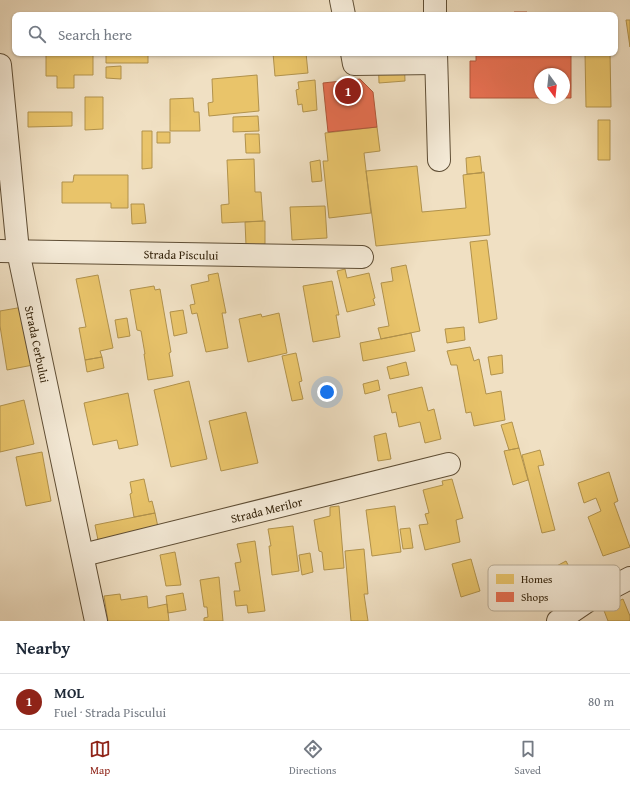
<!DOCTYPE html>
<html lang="en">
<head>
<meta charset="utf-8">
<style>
  body { margin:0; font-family:"Gentium Book Plus",serif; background:#f6f6f7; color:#1f2937 }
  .compass { position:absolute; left:534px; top:68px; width:36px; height:36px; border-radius:50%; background:#fff; box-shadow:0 1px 3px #0004; rotate:165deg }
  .you { position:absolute; left:327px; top:392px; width:14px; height:14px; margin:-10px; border:3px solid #fff; border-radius:50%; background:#1a73e8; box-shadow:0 0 0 6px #1a73e833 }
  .badge { display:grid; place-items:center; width:26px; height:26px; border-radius:50%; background:#8f2418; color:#fff; font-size:13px; font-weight:700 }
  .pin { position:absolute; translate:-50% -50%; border:2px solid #fff; box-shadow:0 1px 4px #0006 }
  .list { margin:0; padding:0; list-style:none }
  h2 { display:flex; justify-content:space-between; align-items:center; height:52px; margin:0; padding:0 16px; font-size:17px }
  h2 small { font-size:13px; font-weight:400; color:#747a83 }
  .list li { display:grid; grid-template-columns:26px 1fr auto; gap:12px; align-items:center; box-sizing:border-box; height:56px; padding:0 16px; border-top:1px solid #e0e1e3 }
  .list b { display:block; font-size:15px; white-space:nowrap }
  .list p { margin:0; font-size:13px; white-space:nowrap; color:#747a83 }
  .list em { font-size:13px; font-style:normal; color:#747a83 }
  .icon { flex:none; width:22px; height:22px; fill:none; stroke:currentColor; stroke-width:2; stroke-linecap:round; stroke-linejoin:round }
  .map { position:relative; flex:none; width:630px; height:621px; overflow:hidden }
  .search { position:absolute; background:#fff; box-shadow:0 1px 3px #0004; left:12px; right:12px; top:12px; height:44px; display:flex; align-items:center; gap:10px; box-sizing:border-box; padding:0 14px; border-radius:8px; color:#747a83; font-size:15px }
  .sheet { height:108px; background:#fff }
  nav { display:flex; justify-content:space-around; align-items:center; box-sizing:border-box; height:56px; border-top:1px solid #e0e1e3; background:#fff; font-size:11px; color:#747a83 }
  nav a { display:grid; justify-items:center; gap:2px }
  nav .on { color:#8f2418 }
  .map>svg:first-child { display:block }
  .homes { fill:#e9c46a; stroke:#b1924c }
  .shops { fill:#e76f51; stroke:#b0573a; fill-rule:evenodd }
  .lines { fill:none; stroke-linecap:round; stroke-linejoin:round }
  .minor-casing { stroke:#5f4e35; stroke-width:24 }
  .minor { stroke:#f5ebd8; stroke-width:22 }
  .labels { text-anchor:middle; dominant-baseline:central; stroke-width:4; stroke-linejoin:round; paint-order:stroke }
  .street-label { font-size:12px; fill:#2f1e06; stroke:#f5ebd8 }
  .key { fill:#f5ebd8; stroke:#baae99; stroke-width:1 }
  .key-label { font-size:11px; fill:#2f1e06 }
</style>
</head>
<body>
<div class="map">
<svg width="630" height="621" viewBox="0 0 630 621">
  <rect width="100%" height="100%" fill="#f0e0c3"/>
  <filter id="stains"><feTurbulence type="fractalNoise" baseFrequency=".005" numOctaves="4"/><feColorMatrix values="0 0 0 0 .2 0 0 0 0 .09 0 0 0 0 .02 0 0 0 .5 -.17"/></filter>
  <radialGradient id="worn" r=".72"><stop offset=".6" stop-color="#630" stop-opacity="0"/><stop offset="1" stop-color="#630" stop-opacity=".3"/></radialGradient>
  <path class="homes" d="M 626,20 L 630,20 L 630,47 Z
    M 46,53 L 93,53 L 93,75 L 74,75 L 74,88 L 57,88 L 57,76 L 46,76 Z
    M 106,53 L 148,53 L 148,63 L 106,63 Z
    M 273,53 L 306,53 L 308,73 L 275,76 Z
    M 378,53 L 404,53 L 405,81 L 379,83 Z
    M 585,53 L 610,53 L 611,107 L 586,107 Z
    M 121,66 L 121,79 L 106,78 L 106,67 Z
    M 257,75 L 259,111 L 209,116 L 208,103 L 213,102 L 212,79 Z
    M 315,80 L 317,110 L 303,112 L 302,104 L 298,105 L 296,90 L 299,89 L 298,82 Z
    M 85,97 L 103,97 L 103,129 L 85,130 Z
    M 193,98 L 194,112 L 199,112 L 200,131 L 170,131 L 170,99 Z
    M 28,112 L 72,112 L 72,126 L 28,127 Z
    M 258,116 L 259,131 L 233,132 L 233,117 Z
    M 598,120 L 610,120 L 610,160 L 598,160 Z
    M 377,127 L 380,151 L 364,153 L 371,213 L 329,218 L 323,161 L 328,161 L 325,133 Z
    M 142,131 L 152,131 L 152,168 L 142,169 Z
    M 157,132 L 170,132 L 170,143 L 157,143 Z
    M 245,134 L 259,134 L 260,153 L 246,153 Z
    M 480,156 L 482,173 L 467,174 L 466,158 Z
    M 254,159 L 255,192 L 261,192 L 263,221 L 222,223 L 221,205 L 229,204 L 227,160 Z
    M 320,160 L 322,181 L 312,182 L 310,162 Z
    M 417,166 L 422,212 L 466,208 L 463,175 L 484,172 L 490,235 L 376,246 L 366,171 Z
    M 74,175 L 128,175 L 128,208 L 111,208 L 111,203 L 62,203 L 62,182 L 73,182 Z
    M 131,204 L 144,204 L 146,223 L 132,224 Z
    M 325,206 L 327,238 L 292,240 L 290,207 Z
    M 265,221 L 265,244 L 246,245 L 245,222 Z
    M 487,240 L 497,319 L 479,323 L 470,242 Z
    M 406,265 L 420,331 L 381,339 L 378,328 L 389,326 L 381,283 L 393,281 L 391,268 Z
    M 345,269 L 347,278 L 369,273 L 375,298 L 373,299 L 375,305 L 347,312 L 337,271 Z
    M 218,273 L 226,313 L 222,313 L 228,348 L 206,352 L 197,313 L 192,314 L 190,305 L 195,304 L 191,285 L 209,281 L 208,275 Z
    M 98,275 L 113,348 L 100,351 L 102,357 L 85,360 L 79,328 L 86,327 L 76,279 Z
    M 332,281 L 339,315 L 336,315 L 340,337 L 313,342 L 303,286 Z
    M 154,286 L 155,290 L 160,289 L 171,352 L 169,353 L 173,376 L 148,380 L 144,354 L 145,354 L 141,331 L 137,330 L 130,290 Z
    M 23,307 L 33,365 L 7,370 L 0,326 L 0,311 Z
    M 183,310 L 187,333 L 174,336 L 170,312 Z
    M 279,313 L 287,353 L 248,362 L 239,319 L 261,314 L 262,317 Z
    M 127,318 L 130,336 L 118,338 L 115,320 Z
    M 464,327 L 465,340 L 447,343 L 445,329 Z
    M 411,333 L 415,351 L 363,361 L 360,343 Z
    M 470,347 L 474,361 L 479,359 L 486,394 L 501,391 L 505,420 L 474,426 L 471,412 L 466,413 L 457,365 L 451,365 L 447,351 Z
    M 296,353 L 302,381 L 299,382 L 303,399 L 292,401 L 282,356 Z
    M 502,355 L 503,373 L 491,375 L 488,357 Z
    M 102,357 L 104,368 L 87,372 L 85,360 Z
    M 406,362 L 409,375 L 390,379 L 387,367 Z
    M 378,380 L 380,390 L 365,394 L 363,384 Z
    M 189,381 L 207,459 L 171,467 L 154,390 Z
    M 422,387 L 428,411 L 434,409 L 441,439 L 425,443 L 420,422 L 399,427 L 396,412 L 392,413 L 388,395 Z
    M 128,393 L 138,445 L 119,449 L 117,440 L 93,445 L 84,403 Z
    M 24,400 L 34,444 L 0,452 L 0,406 Z
    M 246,412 L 258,463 L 221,471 L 209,421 Z
    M 512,422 L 519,448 L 509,450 L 501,425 Z
    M 386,433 L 391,459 L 378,461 L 374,436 Z
    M 519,448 L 528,480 L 513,485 L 504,451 Z
    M 540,450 L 544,465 L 538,466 L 555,530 L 542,533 L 522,455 Z
    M 42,452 L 51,501 L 26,506 L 16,457 Z
    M 609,472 L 618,501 L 614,503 L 630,547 L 603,556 L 588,517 L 601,511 L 596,498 L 584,503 L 578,483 Z
    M 144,479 L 149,502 L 152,501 L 155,513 L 134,517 L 130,494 L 132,493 L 130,482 Z
    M 452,479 L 463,518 L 456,520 L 460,542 L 425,550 L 419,525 L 428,524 L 425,514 L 429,513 L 423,490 L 443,485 L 442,481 Z
    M 339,506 L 344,568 L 324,570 L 322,552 L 319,551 L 314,520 L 330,516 L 330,507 Z
    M 395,506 L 401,552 L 372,556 L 366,510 Z
    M 155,513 L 159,532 L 99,545 L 95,525 Z
    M 293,526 L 299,571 L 272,575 L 269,546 L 271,546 L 268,529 Z
    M 410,528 L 413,548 L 403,549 L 400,529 Z
    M 255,541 L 265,611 L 248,613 L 247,605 L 236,606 L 234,591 L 240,591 L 235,563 L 241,562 L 237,544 Z
    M 364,549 L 368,594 L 364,594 L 368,621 L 351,621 L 345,551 Z
    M 175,552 L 181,585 L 166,586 L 160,555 Z
    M 310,553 L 313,572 L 302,575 L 299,555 Z
    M 471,559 L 480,591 L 461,597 L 452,564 Z
    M 566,561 L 580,588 L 562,596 L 549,570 Z
    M 219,577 L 223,621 L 204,621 L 204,618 L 208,617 L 207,607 L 204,607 L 200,580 Z
    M 183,593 L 186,610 L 168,613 L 166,596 Z
    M 120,594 L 121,600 L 147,596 L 148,608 L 167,604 L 169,621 L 108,621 L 104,596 Z
    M 623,599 L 630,616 L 630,621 L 608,621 L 603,608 Z"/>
  <path class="shops" d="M 514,12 L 527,12 L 528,14 L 571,14 L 571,15 L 476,15 L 514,14 Z
    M 476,53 L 571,53 L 571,98 L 470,98 L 470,61 L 476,61 ZM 540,74 L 564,74 L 564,98 L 540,98 Z
    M 360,79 L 373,92 L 377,127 L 328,132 L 323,83 Z"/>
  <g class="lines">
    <defs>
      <g id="minor">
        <path d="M 341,0 L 344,15"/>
        <path d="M 435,0 L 435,15"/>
        <path d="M 352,53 L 354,64 L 436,63"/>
        <path d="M 436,53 L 439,160"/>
        <path id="s1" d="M 0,65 L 18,251 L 96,621"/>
        <path id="s2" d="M 0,251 L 362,257"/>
        <path id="s3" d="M 83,555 L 449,464"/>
        <path d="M 558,621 L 592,598 L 630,578"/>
      </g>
    </defs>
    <use href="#minor" class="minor-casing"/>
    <use href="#minor" class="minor"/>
  </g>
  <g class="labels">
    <g class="street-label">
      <text stroke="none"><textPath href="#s2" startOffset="181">Strada Piscului</textPath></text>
      <text stroke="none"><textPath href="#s1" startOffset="282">Strada Cerbului</textPath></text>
      <text stroke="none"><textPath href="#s3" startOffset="189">Strada Merilor</textPath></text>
    </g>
  </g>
  <rect x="488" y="565" width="132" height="46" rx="6" class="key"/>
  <rect x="496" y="574" width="18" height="10" fill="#e9c46a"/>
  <rect x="496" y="592" width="18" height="10" fill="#e76f51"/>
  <g class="key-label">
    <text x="521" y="583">Homes</text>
    <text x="521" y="601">Shops</text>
  </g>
  <rect width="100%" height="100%" filter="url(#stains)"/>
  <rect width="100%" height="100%" fill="url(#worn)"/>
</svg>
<svg class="compass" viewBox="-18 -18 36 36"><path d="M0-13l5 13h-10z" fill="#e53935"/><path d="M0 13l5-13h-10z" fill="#747a83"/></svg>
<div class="you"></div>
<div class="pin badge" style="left:348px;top:91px">1</div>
<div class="search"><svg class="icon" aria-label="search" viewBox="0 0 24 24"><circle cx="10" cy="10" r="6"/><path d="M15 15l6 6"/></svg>Search here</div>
</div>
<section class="sheet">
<h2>Nearby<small></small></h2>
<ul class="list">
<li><span class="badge">1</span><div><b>MOL</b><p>Fuel · Strada Piscului</p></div><em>80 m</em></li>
</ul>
</section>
<nav>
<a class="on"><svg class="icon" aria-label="map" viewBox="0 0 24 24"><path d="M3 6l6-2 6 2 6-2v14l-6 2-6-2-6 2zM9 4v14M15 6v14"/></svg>Map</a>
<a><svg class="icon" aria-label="directions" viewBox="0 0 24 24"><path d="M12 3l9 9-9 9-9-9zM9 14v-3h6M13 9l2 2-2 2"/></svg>Directions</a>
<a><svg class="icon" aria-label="saved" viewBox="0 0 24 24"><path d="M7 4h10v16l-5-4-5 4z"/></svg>Saved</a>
</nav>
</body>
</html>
